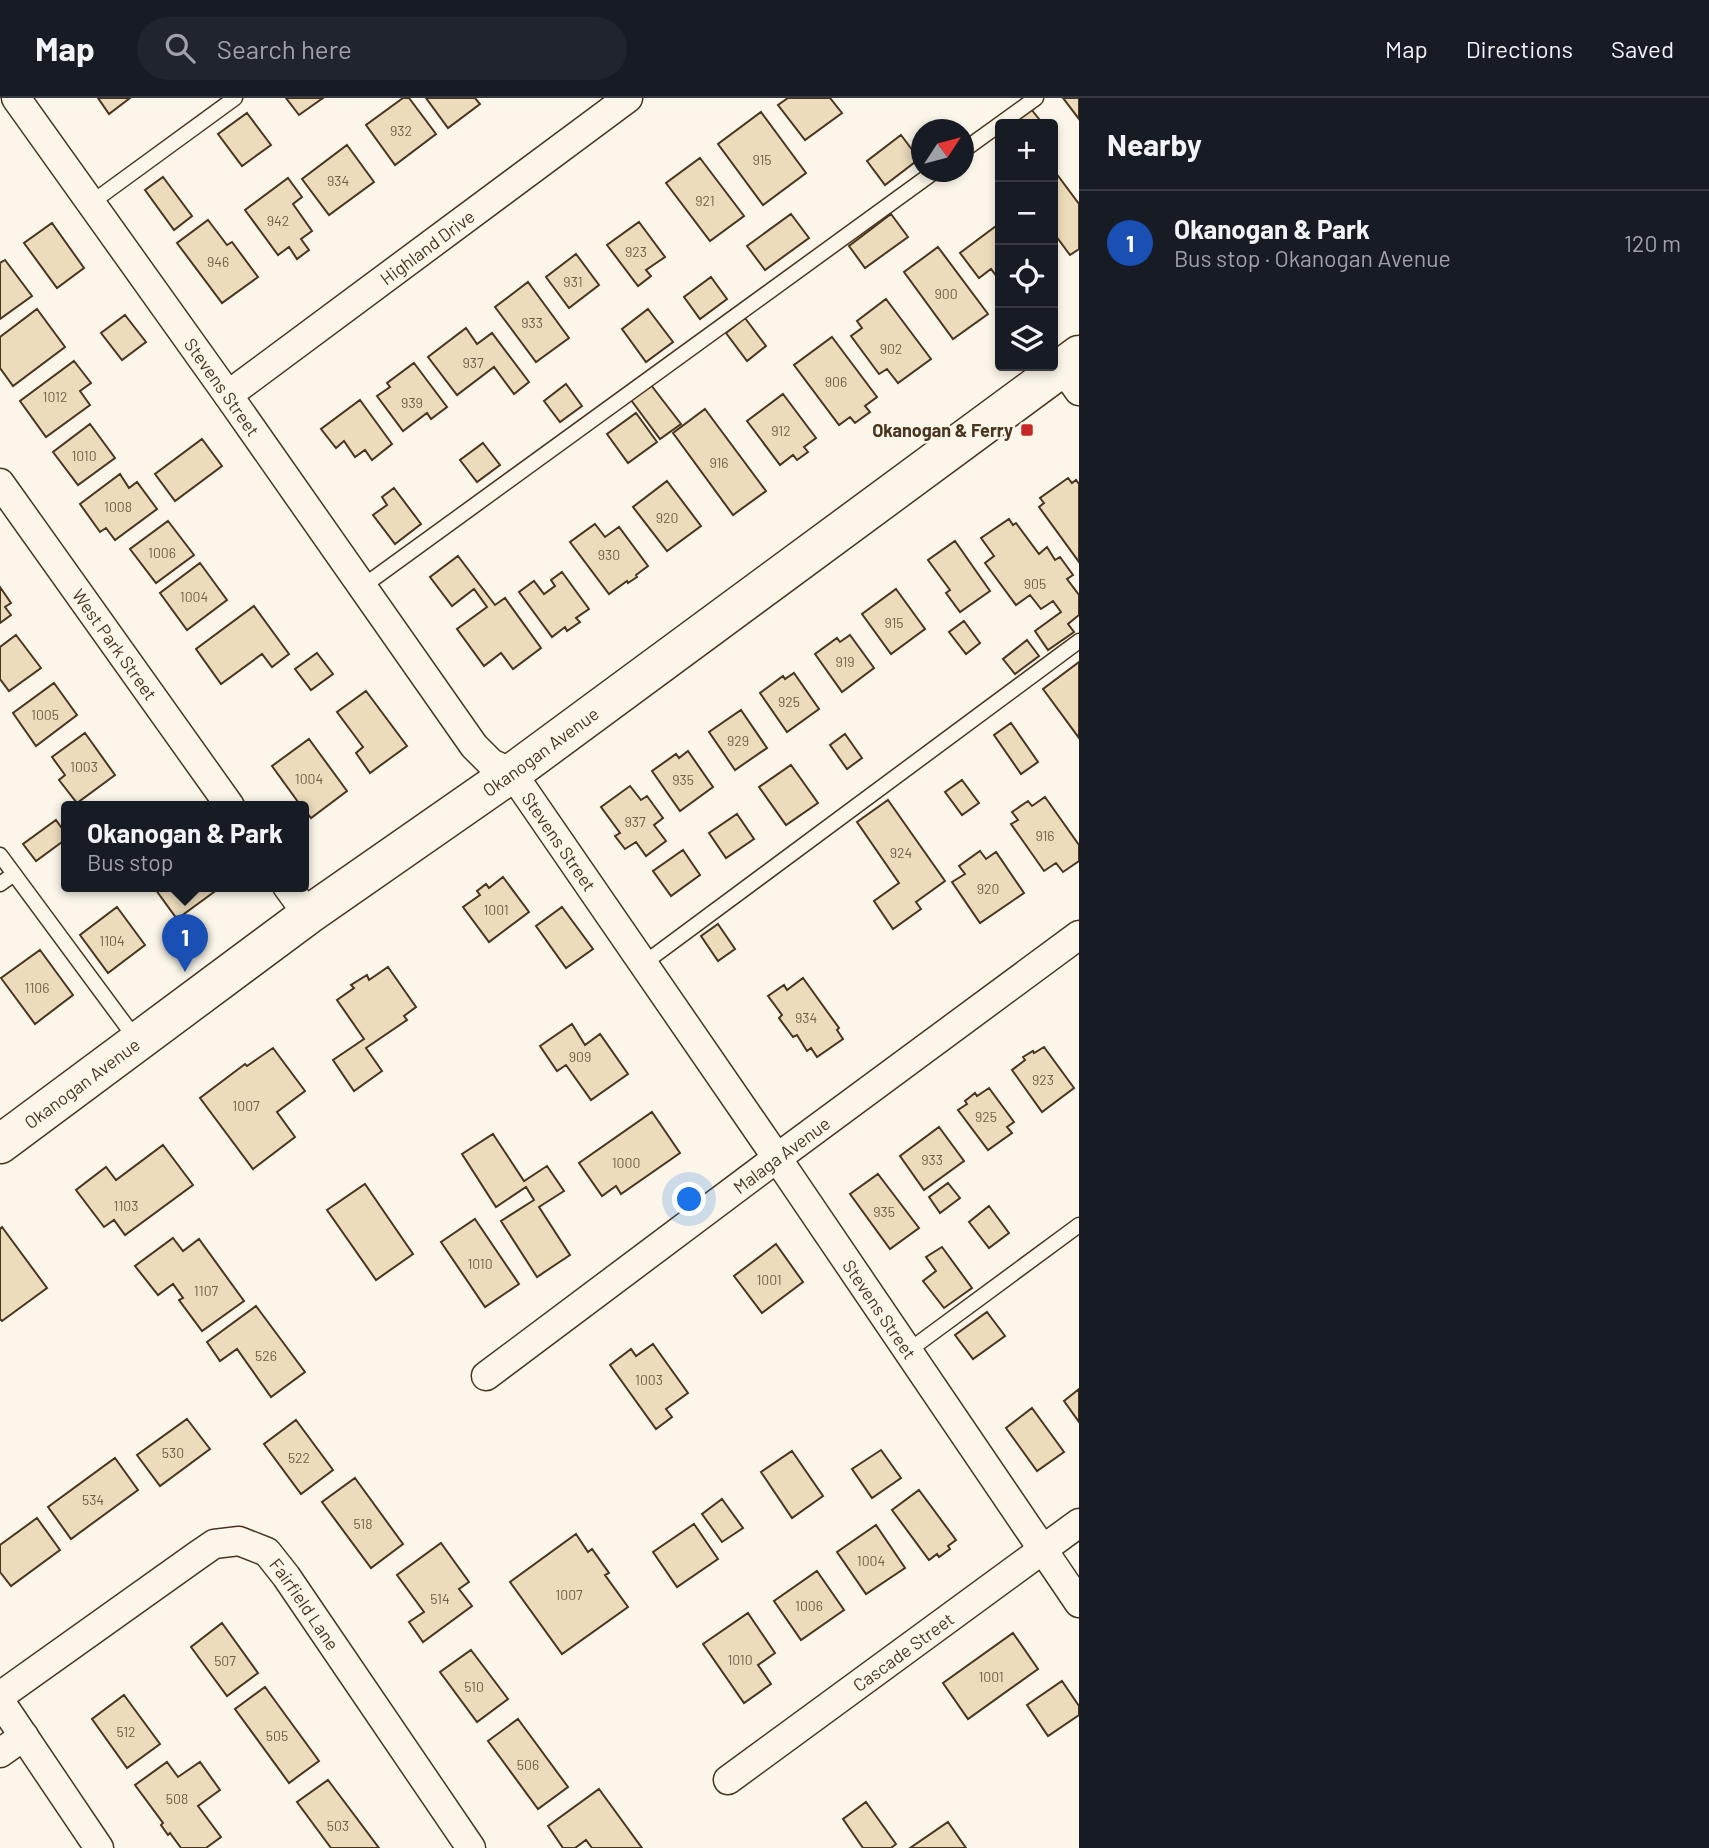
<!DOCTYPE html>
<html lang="en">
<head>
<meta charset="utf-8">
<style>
  body { margin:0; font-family:Barlow,sans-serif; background:#20242c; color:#f1f3f6 }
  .controls { position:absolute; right:21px; top:21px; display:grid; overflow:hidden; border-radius:7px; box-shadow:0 4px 10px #0003 }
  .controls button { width:63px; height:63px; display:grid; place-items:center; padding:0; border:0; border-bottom:2px solid #363941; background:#171b24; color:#f1f3f6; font:35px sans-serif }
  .compass { position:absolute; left:911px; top:21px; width:63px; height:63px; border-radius:50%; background:#171b24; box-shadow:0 4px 10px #0003; rotate:54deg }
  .you { position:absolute; left:690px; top:1102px; width:24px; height:24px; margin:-18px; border:5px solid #fff; border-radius:50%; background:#1a73e8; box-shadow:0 0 0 10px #1a73e833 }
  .badge { display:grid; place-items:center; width:46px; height:46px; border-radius:50%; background:#1a73e8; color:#fff; font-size:23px; font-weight:700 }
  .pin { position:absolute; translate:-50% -58px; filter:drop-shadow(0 2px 4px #0008) }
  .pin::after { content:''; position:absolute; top:37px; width:24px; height:21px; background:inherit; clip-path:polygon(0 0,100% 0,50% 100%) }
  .popup { position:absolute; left:61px; top:703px; width:248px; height:91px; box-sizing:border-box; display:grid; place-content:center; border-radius:7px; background:#171b24; filter:drop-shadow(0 2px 5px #0005); font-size:23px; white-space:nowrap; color:#9ea1a6 }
  .popup b { font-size:26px; color:#f1f3f6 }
  .popup::after { content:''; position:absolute; left:50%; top:100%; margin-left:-14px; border:14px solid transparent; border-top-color:#171b24 }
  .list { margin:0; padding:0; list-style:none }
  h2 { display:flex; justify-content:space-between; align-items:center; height:91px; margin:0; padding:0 28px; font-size:30px }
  h2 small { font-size:23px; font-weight:400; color:#9ea1a6 }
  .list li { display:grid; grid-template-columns:46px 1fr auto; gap:21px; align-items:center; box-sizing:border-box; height:105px; padding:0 28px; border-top:2px solid #363941 }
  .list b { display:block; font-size:26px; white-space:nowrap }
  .list p { margin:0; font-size:23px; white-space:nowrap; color:#9ea1a6 }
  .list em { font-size:23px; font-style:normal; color:#9ea1a6 }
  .icon { flex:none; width:38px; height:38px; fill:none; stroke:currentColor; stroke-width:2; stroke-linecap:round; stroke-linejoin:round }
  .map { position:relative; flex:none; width:1079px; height:1750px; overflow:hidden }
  header { display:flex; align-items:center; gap:42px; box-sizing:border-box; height:98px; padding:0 35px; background:#171b24; border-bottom:2px solid #363941 }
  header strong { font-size:33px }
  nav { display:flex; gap:38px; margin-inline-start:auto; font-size:24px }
  .search { width:490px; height:63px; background:#20242c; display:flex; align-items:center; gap:18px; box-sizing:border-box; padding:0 24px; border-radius:38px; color:#9ea1a6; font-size:26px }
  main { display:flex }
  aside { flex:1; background:#171b24 }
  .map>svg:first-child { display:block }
  .building { fill:#ecdcbc; stroke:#4a3520; stroke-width:2 }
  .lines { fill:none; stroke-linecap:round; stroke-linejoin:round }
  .lane-casing { stroke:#4a3520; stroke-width:17 }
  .street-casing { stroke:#4a3520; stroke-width:31 }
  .secondary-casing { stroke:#4a3520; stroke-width:41 }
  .lane { stroke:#fbf6e9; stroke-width:14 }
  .street { stroke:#fbf6e9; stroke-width:28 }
  .secondary { stroke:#fbf6e9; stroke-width:38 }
  .poi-dot { fill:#c62828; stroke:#fbf6e9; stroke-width:2.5 }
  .labels { text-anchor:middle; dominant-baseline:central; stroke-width:5; stroke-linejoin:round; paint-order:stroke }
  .number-label { font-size:14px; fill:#725f47 }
  .street-label { font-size:18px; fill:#4a3520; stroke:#fbf6e9 }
  .poi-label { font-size:18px; font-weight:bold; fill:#4a3520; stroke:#fbf6e9; text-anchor:end }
</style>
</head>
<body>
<header>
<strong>Map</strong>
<div class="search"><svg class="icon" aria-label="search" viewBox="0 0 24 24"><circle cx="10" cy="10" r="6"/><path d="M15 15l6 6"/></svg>Search here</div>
<nav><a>Map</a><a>Directions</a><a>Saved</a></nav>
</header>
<main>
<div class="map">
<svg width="1079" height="1750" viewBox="0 0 1079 1750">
  <rect width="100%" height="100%" fill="#fbf6e9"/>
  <path class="building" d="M 98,0 L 130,0 L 109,16 Z
    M 286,0 L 323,0 L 299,17 Z
    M 403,0 L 409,0 L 436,36 L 395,67 L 366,27 Z
    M 426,0 L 475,0 L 480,6 L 448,30 Z
    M 788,0 L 830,0 L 842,15 L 805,42 L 778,7 Z
    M 1063,0 L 1079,0 L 1079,21 Z
    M 1031,11 L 1043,26 L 1010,26 Z
    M 761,14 L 806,75 L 763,107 L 718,46 Z
    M 247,15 L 271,47 L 242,68 L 218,36 Z
    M 901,37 L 919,61 L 885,87 L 867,63 Z
    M 347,47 L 374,84 L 329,117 L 302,81 Z
    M 700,60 L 744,118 L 710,143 L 666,85 Z
    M 1053,71 L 1079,106 L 1079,151 L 1070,157 L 1053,134 Z
    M 163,79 L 192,118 L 174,132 L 145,92 Z
    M 288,80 L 302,99 L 293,106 L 312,133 L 301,141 L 309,152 L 297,161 L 289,149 L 278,157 L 245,112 Z
    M 791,116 L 809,140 L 765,172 L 747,148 Z
    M 891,116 L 908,139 L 865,170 L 849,148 Z
    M 208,122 L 227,147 L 232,144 L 258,179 L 222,205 L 177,145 Z
    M 639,124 L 665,159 L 646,172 L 651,178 L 638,188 L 607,147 Z
    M 52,125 L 84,170 L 57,190 L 24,145 Z
    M 1000,125 L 1000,183 L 991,171 L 979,180 L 960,155 Z
    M 938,149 L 988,216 L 953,241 L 904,174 Z
    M 576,156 L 599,187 L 569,210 L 546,179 Z
    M 5,162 L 32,198 L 0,221 L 0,165 Z
    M 711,179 L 727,201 L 700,221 L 684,199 Z
    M 528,184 L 569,240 L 536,264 L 495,209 Z
    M 886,201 L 931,261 L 898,285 L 887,271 L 879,276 L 851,238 L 862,230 L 857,223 Z
    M 37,211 L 65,249 L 13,288 L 0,270 L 0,239 Z
    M 648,211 L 673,244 L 646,264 L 622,231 Z
    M 125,217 L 146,244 L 122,262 L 101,235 Z
    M 745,220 L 766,248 L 747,263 L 726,235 Z
    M 466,230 L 477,246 L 492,235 L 529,284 L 514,296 L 494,269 L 457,297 L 428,259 Z
    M 832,239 L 877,299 L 865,308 L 870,314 L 855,325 L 850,319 L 839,327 L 794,267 Z
    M 74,263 L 91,285 L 80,293 L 90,307 L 46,339 L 20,303 Z
    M 414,265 L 447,309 L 431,321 L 427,315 L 403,333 L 377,298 L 390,289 L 387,285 Z
    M 566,286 L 582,308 L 560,324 L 544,303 Z
    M 651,287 L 681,326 L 660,341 L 631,302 Z
    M 783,296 L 816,340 L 804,349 L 808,354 L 797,362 L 793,357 L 780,367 L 747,323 Z
    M 360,302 L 392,346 L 372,362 L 365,352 L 355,359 L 344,343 L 336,350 L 321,331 Z
    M 705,311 L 766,393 L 733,417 L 673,335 Z
    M 636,315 L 657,344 L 628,365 L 607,336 Z
    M 90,326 L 115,360 L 78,387 L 53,354 Z
    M 202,341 L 222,368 L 175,403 L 155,376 Z
    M 483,345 L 500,367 L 477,384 L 460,362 Z
    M 120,376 L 129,390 L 137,384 L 157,411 L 115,442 L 106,430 L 100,434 L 80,406 Z
    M 1068,380 L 1072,385 L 1076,382 L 1079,386 L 1079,464 L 1039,409 L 1044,405 L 1040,400 Z
    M 667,383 L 701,428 L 667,453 L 633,409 Z
    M 394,390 L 421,426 L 395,446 L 373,417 L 387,407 L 382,399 Z
    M 1009,421 L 1013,427 L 1016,425 L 1039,456 L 1047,449 L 1055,462 L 1060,459 L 1073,477 L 1067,481 L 1079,497 L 1079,517 L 1068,526 L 1074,534 L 1048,552 L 1035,533 L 1061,514 L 1053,503 L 1041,511 L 1030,497 L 1016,507 L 985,465 L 994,458 L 981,440 Z
    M 168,423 L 194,457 L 156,485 L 130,451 Z
    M 595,426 L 605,439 L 619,429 L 648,468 L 636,477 L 637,479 L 628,485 L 627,483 L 609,496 L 570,444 Z
    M 955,443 L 990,493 L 960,514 L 946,495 L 950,492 L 928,462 Z
    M 458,458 L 495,507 L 505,500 L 541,550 L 513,571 L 501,555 L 484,568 L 457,531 L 487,509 L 474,491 L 452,508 L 430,479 Z
    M 200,465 L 227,502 L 187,532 L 160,495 Z
    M 562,474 L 589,511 L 576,520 L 580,524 L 567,533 L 565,529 L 552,539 L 519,494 L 534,483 L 544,496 L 555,488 L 551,482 Z
    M 0,489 L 11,505 L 5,509 L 11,517 L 0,525 Z
    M 896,491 L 925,531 L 891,556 L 862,516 Z
    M 254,508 L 289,556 L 272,569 L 262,556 L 221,586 L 196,551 Z
    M 964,523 L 980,545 L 966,556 L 949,534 Z
    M 16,537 L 41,570 L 9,593 L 0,581 L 0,549 Z
    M 850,537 L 874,570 L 842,594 L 815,556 L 837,540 L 840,544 Z
    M 1027,542 L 1039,558 L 1015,576 L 1003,561 Z
    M 317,555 L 333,576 L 311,592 L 295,571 Z
    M 1079,564 L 1079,640 L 1043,591 Z
    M 794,575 L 819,611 L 787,634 L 760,595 L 783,578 L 785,581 Z
    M 54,585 L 77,617 L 36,648 L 13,615 Z
    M 366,593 L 407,648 L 370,675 L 356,655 L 363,649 L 337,614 Z
    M 741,612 L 767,650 L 735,672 L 709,634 Z
    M 1011,625 L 1038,664 L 1021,676 L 994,637 Z
    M 85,635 L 115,677 L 77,705 L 59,682 L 65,677 L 52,659 Z
    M 845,636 L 862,660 L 847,671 L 830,647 Z
    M 309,641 L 347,693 L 311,720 L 304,711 L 304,708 L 301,708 L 272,668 Z
    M 688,653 L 713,689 L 680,713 L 652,673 L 676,656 L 679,660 Z
    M 791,667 L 818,705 L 786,727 L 759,689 Z
    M 962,682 L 979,705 L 962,717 L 945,694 Z
    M 630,688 L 641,702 L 647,698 L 663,720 L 654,727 L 666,743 L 646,758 L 636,744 L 625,751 L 615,738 L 620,735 L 601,709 Z
    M 1045,699 L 1079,747 L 1079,763 L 1063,774 L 1056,765 L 1044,773 L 1011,726 L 1018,722 L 1012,714 L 1028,703 L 1032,708 Z
    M 888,702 L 945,783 L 916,804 L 921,811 L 893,831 L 874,803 L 899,785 L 857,724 Z
    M 737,716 L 754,741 L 726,760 L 709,735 Z
    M 56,722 L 66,736 L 66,741 L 36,763 L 23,746 Z
    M 683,752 L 700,777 L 671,798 L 653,773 Z
    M 980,753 L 986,761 L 996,754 L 1024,795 L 980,825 L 952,784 L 965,776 L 959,768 Z
    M 503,779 L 529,814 L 489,844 L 463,809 L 480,797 L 477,793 L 486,786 L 489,790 Z
    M 153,788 L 210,788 L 214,794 L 177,821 Z
    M 117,809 L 145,847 L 108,875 L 80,837 Z
    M 562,809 L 593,851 L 566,870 L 536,828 Z
    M 718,826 L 735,851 L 718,863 L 701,838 Z
    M 40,852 L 73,897 L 35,926 L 1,880 Z
    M 388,869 L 416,909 L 404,918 L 407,922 L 366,950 L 382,973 L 354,993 L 333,962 L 364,941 L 337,902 L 354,890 L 351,887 L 367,877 L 369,882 Z
    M 803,880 L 839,930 L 837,932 L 843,941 L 817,959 L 811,950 L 807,953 L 797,937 L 793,939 L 779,920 L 782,917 L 768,898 L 784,887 L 787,892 Z
    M 572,926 L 585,947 L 600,936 L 628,976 L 591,1002 L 566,967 L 557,973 L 540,948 Z
    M 1044,949 L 1074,990 L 1042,1014 L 1012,972 L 1025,962 L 1023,959 L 1033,953 L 1034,955 Z
    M 273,950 L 305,993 L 277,1014 L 295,1039 L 253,1071 L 200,1000 L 245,966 L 247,968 Z
    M 989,990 L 1014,1024 L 1007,1029 L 1012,1035 L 988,1052 L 958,1012 L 967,1006 L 965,1003 L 975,995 L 977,998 Z
    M 652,1014 L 680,1055 L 621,1096 L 616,1088 L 602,1098 L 579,1065 Z
    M 939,1029 L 964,1063 L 924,1092 L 900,1058 Z
    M 493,1036 L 524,1083 L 547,1068 L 564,1093 L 539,1109 L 570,1157 L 537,1179 L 501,1123 L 534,1102 L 526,1089 L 496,1109 L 462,1056 Z
    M 163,1047 L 193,1087 L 125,1137 L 114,1122 L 104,1129 L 76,1092 L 106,1069 L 116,1082 Z
    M 878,1076 L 919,1130 L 890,1151 L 850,1096 Z
    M 948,1085 L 960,1100 L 940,1115 L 929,1099 Z
    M 365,1086 L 413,1156 L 376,1182 L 327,1112 Z
    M 989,1108 L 1009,1135 L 989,1150 L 969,1124 Z
    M 475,1121 L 519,1186 L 485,1209 L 441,1144 Z
    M 2,1129 L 47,1190 L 2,1223 L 0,1221 L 0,1131 Z
    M 173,1140 L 183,1153 L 199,1141 L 244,1203 L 202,1233 L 179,1202 L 183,1200 L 173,1186 L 158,1197 L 135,1168 Z
    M 776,1146 L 803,1184 L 762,1215 L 734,1178 Z
    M 942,1149 L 972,1190 L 944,1210 L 923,1183 L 936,1173 L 926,1159 Z
    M 256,1208 L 305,1274 L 271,1299 L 237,1251 L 220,1263 L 207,1244 Z
    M 987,1214 L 1005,1238 L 973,1261 L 955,1237 Z
    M 653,1246 L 688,1295 L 666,1311 L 672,1319 L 656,1331 L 610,1267 L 631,1251 L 636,1258 Z
    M 1079,1291 L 1079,1324 L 1064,1303 Z
    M 1032,1310 L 1064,1354 L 1037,1373 L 1006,1330 Z
    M 187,1321 L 210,1351 L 160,1388 L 137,1357 Z
    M 296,1322 L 333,1372 L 301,1396 L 264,1346 Z
    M 881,1352 L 901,1380 L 872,1400 L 852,1371 Z
    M 792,1353 L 823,1398 L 792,1420 L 761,1374 Z
    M 115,1360 L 138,1392 L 71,1441 L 48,1409 Z
    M 355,1380 L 403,1446 L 371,1470 L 322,1404 Z
    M 919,1392 L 956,1442 L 948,1448 L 950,1451 L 939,1459 L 937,1456 L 929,1462 L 892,1412 Z
    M 722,1401 L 743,1430 L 722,1444 L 702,1416 Z
    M 37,1420 L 60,1452 L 11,1488 L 0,1474 L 0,1447 Z
    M 694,1426 L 718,1461 L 677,1489 L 653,1454 Z
    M 876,1427 L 905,1470 L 866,1496 L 837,1454 Z
    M 576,1436 L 588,1454 L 592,1451 L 609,1475 L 605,1477 L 628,1509 L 562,1556 L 510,1484 Z
    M 441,1445 L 469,1484 L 459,1491 L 472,1508 L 423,1544 L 409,1524 L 424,1514 L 397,1477 Z
    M 817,1473 L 844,1512 L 801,1542 L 774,1503 Z
    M 748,1515 L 775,1555 L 758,1567 L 771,1586 L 744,1605 L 703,1546 Z
    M 222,1525 L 258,1575 L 227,1598 L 191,1549 Z
    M 1013,1535 L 1038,1571 L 968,1621 L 943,1585 Z
    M 471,1552 L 508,1601 L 477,1624 L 440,1574 Z
    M 1062,1583 L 1079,1608 L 1079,1617 L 1048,1638 L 1027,1607 Z
    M 265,1589 L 319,1663 L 289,1685 L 235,1611 Z
    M 124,1597 L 160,1646 L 127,1670 L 92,1621 Z
    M 518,1621 L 568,1689 L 538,1711 L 488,1643 Z
    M 167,1664 L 178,1679 L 200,1664 L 220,1692 L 198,1708 L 221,1739 L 206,1750 L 181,1750 L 170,1735 L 168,1737 L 161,1727 L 163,1725 L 135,1687 Z
    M 328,1682 L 379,1750 L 331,1750 L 297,1704 Z
    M 599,1691 L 642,1750 L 592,1750 L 586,1742 L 575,1750 L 563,1750 L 548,1728 Z
    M 866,1704 L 896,1746 L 891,1750 L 863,1750 L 843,1721 Z
    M 948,1724 L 966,1750 L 910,1750 Z"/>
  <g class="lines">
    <defs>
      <path id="lane" d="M 964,52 L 1036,0
        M 91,105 L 235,0
        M 362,489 L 934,74
        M 0,757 L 136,941
        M 0,786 L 14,776
        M 643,866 L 1079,543
        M 908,1253 L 1079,1127"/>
      <g id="street">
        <path id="s1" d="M 16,0 L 228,297 L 474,648 L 491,665 L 512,675 L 777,1060 L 1079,1505"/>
        <path d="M 1062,269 L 1079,293"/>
        <path id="s2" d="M 228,297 L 628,0"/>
        <path id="s3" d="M 0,385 L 230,708"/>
        <path d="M 287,788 L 308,817"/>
        <path id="s4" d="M 486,1278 L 777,1060 L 1079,837"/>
        <path id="s5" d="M 0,1598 L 198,1457 L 214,1446 L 239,1443 L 267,1454 L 286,1478 L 471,1750"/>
        <path d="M 0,1603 L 99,1750"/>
        <path d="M 0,1655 L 24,1638"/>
        <path id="s6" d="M 728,1682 L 1079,1425"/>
      </g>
      <g id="secondary">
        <path id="s7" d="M 0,1046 L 308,817 L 512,675 L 1079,257"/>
      </g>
    </defs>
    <use href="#lane" class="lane-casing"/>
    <use href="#street" class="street-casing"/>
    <use href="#secondary" class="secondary-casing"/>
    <use href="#lane" class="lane"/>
    <use href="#street" class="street"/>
    <use href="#secondary" class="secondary"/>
  </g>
  <rect class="poi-dot" x="1020" y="325" width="14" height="14" rx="3.5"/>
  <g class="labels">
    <g class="number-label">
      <text x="401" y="32">932</text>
      <text x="762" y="61">915</text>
      <text x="338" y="82">934</text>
      <text x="705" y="102">921</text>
      <text x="278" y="122">942</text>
      <text x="636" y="153">923</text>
      <text x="218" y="163">946</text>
      <text x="573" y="183">931</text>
      <text x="946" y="195">900</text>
      <text x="532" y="224">933</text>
      <text x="891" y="250">902</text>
      <text x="473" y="264">937</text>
      <text x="836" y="283">906</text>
      <text x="55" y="298">1012</text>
      <text x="412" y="304">939</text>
      <text x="781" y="332">912</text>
      <text x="84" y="357">1010</text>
      <text x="719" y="364">916</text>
      <text x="118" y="408">1008</text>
      <text x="667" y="419">920</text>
      <text x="162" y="454">1006</text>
      <text x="609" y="456">930</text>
      <text x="1035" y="485">905</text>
      <text x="194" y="498">1004</text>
      <text x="894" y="524">915</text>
      <text x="845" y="563">919</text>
      <text x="789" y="603">925</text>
      <text x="45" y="616">1005</text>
      <text x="738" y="642">929</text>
      <text x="84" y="668">1003</text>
      <text x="309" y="680">1004</text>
      <text x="683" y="681">935</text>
      <text x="635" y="723">937</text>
      <text x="1045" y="737">916</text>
      <text x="901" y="754">924</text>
      <text x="988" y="790">920</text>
      <text x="496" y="811">1001</text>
      <text x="112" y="842">1104</text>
      <text x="37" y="889">1106</text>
      <text x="806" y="919">934</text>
      <text x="580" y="958">909</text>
      <text x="1043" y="981">923</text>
      <text x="246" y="1007">1007</text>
      <text x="986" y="1018">925</text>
      <text x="932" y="1061">933</text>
      <text x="626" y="1064">1000</text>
      <text x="126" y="1107">1103</text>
      <text x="884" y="1113">935</text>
      <text x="480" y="1165">1010</text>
      <text x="769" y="1181">1001</text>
      <text x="206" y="1192">1107</text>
      <text x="266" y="1257">526</text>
      <text x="649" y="1281">1003</text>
      <text x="173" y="1354">530</text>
      <text x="299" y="1359">522</text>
      <text x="93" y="1401">534</text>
      <text x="363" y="1425">518</text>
      <text x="871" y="1462">1004</text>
      <text x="569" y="1496">1007</text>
      <text x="440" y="1500">514</text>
      <text x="809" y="1507">1006</text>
      <text x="740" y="1561">1010</text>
      <text x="225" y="1562">507</text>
      <text x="991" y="1578">1001</text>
      <text x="474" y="1588">510</text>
      <text x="126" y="1633">512</text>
      <text x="277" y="1637">505</text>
      <text x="528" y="1666">506</text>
      <text x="177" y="1700">508</text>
      <text x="338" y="1727">503</text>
    </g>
    <g class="street-label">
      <text stroke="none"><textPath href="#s2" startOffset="248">Highland Drive</textPath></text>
      <text stroke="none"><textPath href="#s1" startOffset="355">Stevens Street</textPath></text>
      <text stroke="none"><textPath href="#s3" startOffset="198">West Park Street</textPath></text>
      <text stroke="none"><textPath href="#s7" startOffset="668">Okanogan Avenue</textPath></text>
      <text stroke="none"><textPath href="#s1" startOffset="924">Stevens Street</textPath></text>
      <text stroke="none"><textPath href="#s7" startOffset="102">Okanogan Avenue</textPath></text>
      <text stroke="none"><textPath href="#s4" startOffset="369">Malaga Avenue</textPath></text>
      <text stroke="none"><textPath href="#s1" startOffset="1491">Stevens Street</textPath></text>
      <text stroke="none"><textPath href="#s5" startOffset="382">Fairfield Lane</textPath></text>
      <text stroke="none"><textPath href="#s6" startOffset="217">Cascade Street</textPath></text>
    </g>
    <g class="poi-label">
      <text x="1013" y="332">Okanogan &amp; Ferry</text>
    </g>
  </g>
</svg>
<div class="controls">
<button>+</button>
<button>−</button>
<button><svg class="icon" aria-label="locate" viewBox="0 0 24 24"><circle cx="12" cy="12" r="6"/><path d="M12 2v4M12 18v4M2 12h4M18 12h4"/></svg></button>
<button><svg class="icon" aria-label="layers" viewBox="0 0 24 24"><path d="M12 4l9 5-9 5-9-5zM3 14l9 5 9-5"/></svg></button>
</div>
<svg class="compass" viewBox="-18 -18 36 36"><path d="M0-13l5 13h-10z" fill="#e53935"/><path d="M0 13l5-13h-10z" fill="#9ea1a6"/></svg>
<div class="you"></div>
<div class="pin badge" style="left:185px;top:874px;background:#1a4fb4">1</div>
<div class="popup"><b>Okanogan &amp; Park</b>Bus stop</div>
</div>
<aside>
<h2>Nearby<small></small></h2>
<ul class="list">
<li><span class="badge" style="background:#1a4fb4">1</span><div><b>Okanogan &amp; Park</b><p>Bus stop · Okanogan Avenue</p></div><em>120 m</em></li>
</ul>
</aside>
</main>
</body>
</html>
